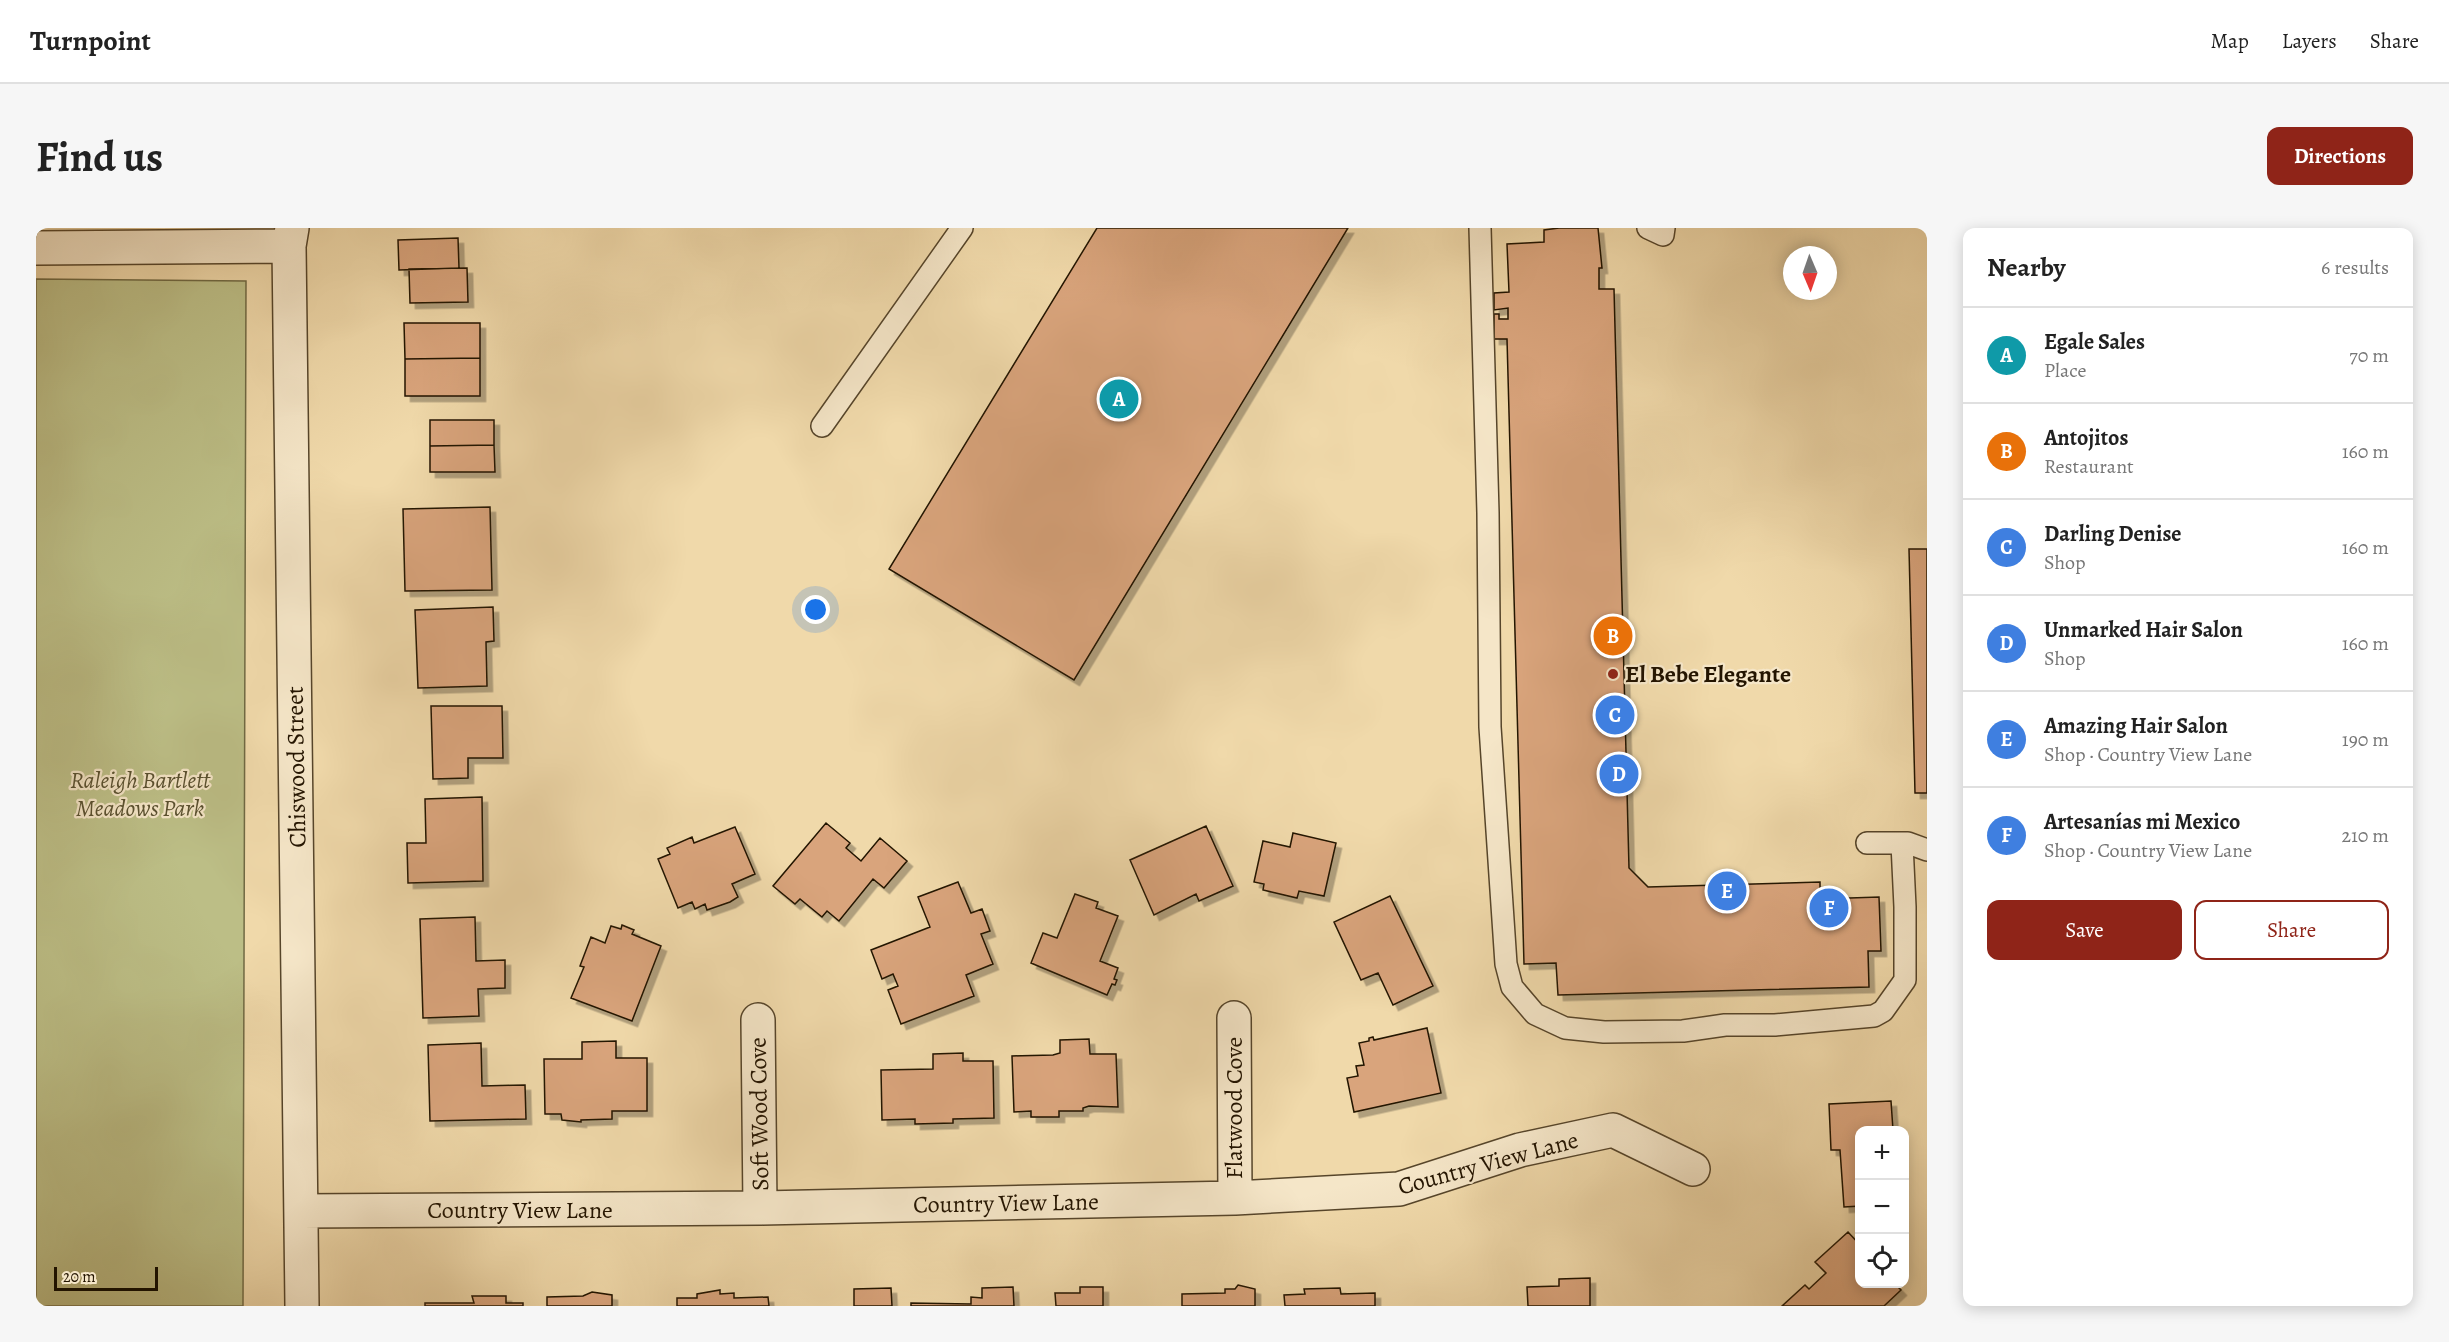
<!DOCTYPE html>
<html lang="en">
<head>
<meta charset="utf-8">
<style>
  body { margin:0; font-family:Alegreya,serif; background:#f6f6f6; color:#222 }
  .controls { position:absolute; right:18px; bottom:18px; display:grid; overflow:hidden; border-radius:12px; box-shadow:0 3px 15px #0003 }
  .controls button { width:54px; height:54px; display:grid; place-items:center; padding:0; border:0; border-bottom:2px solid #e0e0e0; background:#fff; color:#222; font:30px sans-serif }
  .compass { position:absolute; left:1747px; top:18px; width:54px; height:54px; border-radius:50%; background:#fff; box-shadow:0 3px 15px #0003; rotate:178deg }
  .scale { position:absolute; left:18px; bottom:15px; width:104px; box-sizing:border-box; padding-left:6px; border:3px solid #231400; border-top:0; font-size:16px; line-height:21px; white-space:nowrap; color:#231400; -webkit-text-stroke:4px #f5e6c8; paint-order:stroke }
  .you { position:absolute; left:780px; top:382px; width:21px; height:21px; margin:-15px; border:4px solid #fff; border-radius:50%; background:#1a73e8; box-shadow:0 0 0 9px #1a73e833 }
  .badge { display:grid; place-items:center; width:39px; height:39px; border-radius:50%; background:#8f2418; color:#fff; font-size:20px; font-weight:700 }
  .pin { position:absolute; translate:-50% -50%; border:3px solid #fff; box-shadow:0 2px 6px #0006 }
  .list { margin:0; padding:0; list-style:none }
  h2 { display:flex; justify-content:space-between; align-items:center; height:78px; margin:0; padding:0 24px; font-size:26px }
  h2 small { font-size:20px; font-weight:400; color:#767676 }
  .list li { display:grid; grid-template-columns:39px 1fr auto; gap:18px; align-items:center; box-sizing:border-box; height:96px; padding:0 24px; border-top:2px solid #e0e0e0 }
  .list b { display:block; font-size:22px; white-space:nowrap }
  .list p { margin:0; font-size:20px; white-space:nowrap; color:#767676 }
  .list em { font-size:20px; font-style:normal; color:#767676 }
  .actions { display:flex; gap:12px; padding:18px 24px }
  .actions a { flex:1; padding:14px 0; border:2px solid #8f2418; border-radius:12px; text-align:center; font-size:21px; color:#8f2418 }
  .actions .main { background:#8f2418; color:#fff }
  .icon { flex:none; width:33px; height:33px; fill:none; stroke:currentColor; stroke-width:2; stroke-linecap:round; stroke-linejoin:round }
  .map { position:relative; flex:none; width:1891px; height:1078px; overflow:hidden; border-radius:12px }
  header { display:flex; align-items:center; gap:36px; box-sizing:border-box; height:84px; padding:0 30px; background:#fff; border-bottom:2px solid #e0e0e0 }
  header strong { font-size:28px }
  nav { display:flex; gap:33px; margin-inline-start:auto; font-size:21px }
  .intro { display:flex; align-items:center; justify-content:space-between; box-sizing:border-box; height:144px; padding:0 36px }
  h1 { margin:0; font-size:42px }
  .button { padding:15px 27px; border-radius:12px; background:#8f2418; color:#fff; font-size:21px; font-weight:700 }
  main { display:flex; gap:36px; padding:0 36px }
  aside { flex:1; background:#fff; border-radius:12px; box-shadow:0 3px 15px #0003 }
  .map>svg:first-child { display:block }
  .green { fill:#bcbe86; stroke:#706943; stroke-width:1.5 }
  .building { fill:#d9a47c; stroke:#231400; stroke-width:1.5; filter:url(#shadow) }
  .lines { fill:none; stroke-linecap:round; stroke-linejoin:round }
  .lane-casing { stroke:#56452a; stroke-width:24 }
  .street-casing { stroke:#56452a; stroke-width:36 }
  .lane { stroke:#f5e6c8; stroke-width:21 }
  .street { stroke:#f5e6c8; stroke-width:33 }
  .poi-dot { fill:#8f2418; stroke:#f5e6c8; stroke-width:2 }
  .labels { text-anchor:middle; dominant-baseline:central; stroke-width:4.5; stroke-linejoin:round; paint-order:stroke }
  .poi-label { font-size:24px; font-weight:bold; fill:#231400; stroke:#f5e6c8; text-anchor:start }
  .street-label { font-size:24px; fill:#231400; stroke:#f5e6c8 }
  .park-label { font-size:24px; font-style:italic; fill:#59502f; stroke:#f5e6c8 }
</style>
</head>
<body>
<header>
<strong>Turnpoint</strong>
<nav><a>Map</a><a>Layers</a><a>Share</a></nav>
</header>
<div class="intro"><h1>Find us</h1><a class="button">Directions</a></div>
<main>
<div class="map">
<svg width="1891" height="1078" viewBox="0 0 1891 1078">
  <defs>
    <filter id="shadow"><feDropShadow dx="5.5" dy="5.5" stdDeviation="0" flood-color="#0004"/></filter>
  </defs>
  <rect width="100%" height="100%" fill="#f0d9aa"/>
  <filter id="stains"><feTurbulence type="fractalNoise" baseFrequency=".00333" numOctaves="4"/><feColorMatrix values="0 0 0 0 .2 0 0 0 0 .09 0 0 0 0 .02 0 0 0 .5 -.17"/></filter>
  <radialGradient id="worn" r=".72"><stop offset=".6" stop-color="#630" stop-opacity="0"/><stop offset="1" stop-color="#630" stop-opacity=".3"/></radialGradient>
  <path class="green" d="M 0,51 L 210,53 L 207,1078 L 0,1078 Z"/>
  <path class="building" d="M 1061,0 L 1312,0 L 1038,452 L 853,341 Z
    M 1523,0 L 1562,0 L 1566,40 L 1563,40 L 1563,61 L 1578,61 L 1593,640 L 1612,659 L 1784,654 L 1784,671 L 1843,669 L 1845,723 L 1832,723 L 1833,759 L 1522,767 L 1520,735 L 1488,736 L 1471,111 L 1458,111 L 1458,86 L 1463,86 L 1463,91 L 1472,91 L 1472,80 L 1458,82 L 1458,65 L 1473,64 L 1471,16 L 1508,14 L 1508,2 Z
    M 422,10 L 423,40 L 363,42 L 362,12 Z
    M 431,40 L 432,74 L 374,75 L 373,41 Z
    M 368,95 L 444,95 L 444,130 L 369,131 Z
    M 444,130 L 444,168 L 369,168 L 369,131 Z
    M 394,192 L 458,192 L 458,217 L 394,218 Z
    M 458,217 L 459,244 L 394,244 L 394,218 Z
    M 454,279 L 456,362 L 369,363 L 367,281 Z
    M 1873,321 L 1891,321 L 1891,565 L 1879,565 Z
    M 457,379 L 458,413 L 450,414 L 451,458 L 382,460 L 379,382 Z
    M 395,478 L 466,478 L 467,530 L 432,530 L 432,550 L 397,551 Z
    M 446,569 L 447,653 L 372,655 L 371,615 L 390,615 L 389,571 Z
    M 790,595 L 814,615 L 810,620 L 825,633 L 844,610 L 871,633 L 848,660 L 837,651 L 803,693 L 791,683 L 786,689 L 764,671 L 759,676 L 737,658 Z
    M 1170,598 L 1197,658 L 1163,673 L 1160,666 L 1118,687 L 1094,632 Z
    M 699,599 L 719,646 L 696,656 L 702,669 L 694,674 L 671,682 L 669,676 L 659,681 L 656,674 L 642,680 L 622,631 L 634,626 L 631,620 L 656,609 L 658,615 Z
    M 1257,605 L 1300,615 L 1288,668 L 1263,663 L 1261,670 L 1227,662 L 1228,656 L 1218,654 L 1227,613 L 1254,619 Z
    M 922,654 L 935,685 L 946,681 L 954,703 L 945,706 L 957,736 L 930,747 L 938,768 L 865,796 L 852,762 L 862,758 L 857,746 L 846,751 L 835,722 L 894,699 L 882,669 Z
    M 1039,666 L 1062,674 L 1060,680 L 1082,688 L 1064,733 L 1082,740 L 1078,751 L 1081,752 L 1079,757 L 1076,756 L 1071,767 L 995,735 L 1007,705 L 1021,710 Z
    M 1354,668 L 1397,758 L 1357,777 L 1342,745 L 1325,752 L 1298,694 Z
    M 439,689 L 440,733 L 469,732 L 469,760 L 442,761 L 443,788 L 387,790 L 384,691 Z
    M 586,697 L 598,702 L 596,706 L 625,718 L 596,793 L 535,770 L 548,739 L 544,738 L 555,709 L 569,715 L 575,698 L 585,701 Z
    M 1391,800 L 1405,865 L 1318,884 L 1311,850 L 1322,848 L 1320,838 L 1328,837 L 1323,815 L 1333,813 L 1333,810 L 1337,809 L 1338,812 Z
    M 1053,811 L 1054,826 L 1080,826 L 1082,879 L 1053,878 L 1047,880 L 1047,883 L 1023,883 L 1023,889 L 995,889 L 995,883 L 978,884 L 976,828 L 1017,827 L 1024,825 L 1024,812 Z
    M 580,813 L 580,830 L 611,830 L 611,883 L 576,883 L 576,891 L 545,892 L 545,894 L 526,892 L 525,886 L 509,886 L 508,831 L 546,831 L 546,814 Z
    M 445,815 L 446,858 L 489,857 L 490,891 L 394,893 L 392,817 Z
    M 927,825 L 927,833 L 957,833 L 958,890 L 917,891 L 917,895 L 879,896 L 879,891 L 846,892 L 845,842 L 897,841 L 897,826 Z
    M 1855,873 L 1857,902 L 1824,902 L 1824,978 L 1808,979 L 1804,922 L 1795,922 L 1793,876 Z
    M 1812,1004 L 1824,1017 L 1824,1056 L 1859,1056 L 1865,1062 L 1848,1078 L 1746,1078 L 1769,1057 L 1773,1061 L 1790,1045 L 1779,1034 Z
    M 1554,1050 L 1554,1078 L 1492,1078 L 1491,1059 L 1523,1058 L 1523,1051 Z
    M 1202,1057 L 1219,1061 L 1219,1078 L 1146,1078 L 1146,1066 L 1189,1065 L 1189,1061 L 1199,1061 Z
    M 977,1059 L 978,1078 L 875,1078 L 875,1075 L 935,1076 L 935,1069 L 946,1070 L 946,1060 Z
    M 1044,1059 L 1067,1059 L 1067,1078 L 1020,1078 L 1019,1065 L 1044,1065 Z
    M 855,1060 L 856,1078 L 818,1078 L 818,1061 Z
    M 1304,1060 L 1305,1066 L 1339,1065 L 1339,1078 L 1249,1078 L 1248,1067 L 1269,1066 L 1268,1061 Z
    M 684,1062 L 684,1066 L 698,1065 L 698,1070 L 732,1069 L 733,1078 L 641,1078 L 641,1070 L 661,1070 L 661,1066 Z
    M 556,1064 L 576,1067 L 576,1078 L 511,1078 L 511,1069 L 547,1068 Z
    M 436,1068 L 470,1068 L 470,1075 L 487,1075 L 487,1078 L 389,1078 L 389,1075 L 438,1075 Z"/>
  <g class="lines">
    <defs>
      <path id="lane" d="M 1444,0 L 1452,285 L 1454,499 L 1470,736 L 1476,759 L 1499,786 L 1529,800 L 1568,804 L 1647,803 L 1689,797 L 1739,797 L 1838,788 L 1847,783 L 1869,752 L 1869,679 L 1866,616
        M 1612,0 L 1627,7 L 1628,0
        M 786,198 L 926,0
        M 1831,615 L 1872,615 L 1891,622"/>
      <path id="street" d="M 256,0 L 253,18 L 266,1078
        M 0,20 L 253,18
        M 1198,790 L 1199,970
        M 722,792 L 724,980
        M 265,983 L 724,980 L 1199,970 L 1363,961 L 1484,922 L 1577,902 L 1657,941"/>
    </defs>
    <use href="#lane" class="lane-casing"/>
    <use href="#street" class="street-casing"/>
    <use href="#lane" class="lane"/>
    <use href="#street" class="street"/>
  </g>
  <circle class="poi-dot" cx="1577" cy="446" r="6"/>
  <g class="labels">
    <g class="poi-label">
      <text x="1589" y="446">El Bebe Elegante</text>
    </g>
    <g class="street-label">
      <text transform="translate(260 539) rotate(-91)">Chiswood Street</text>
      <text transform="translate(1198 880) rotate(-90)">Flatwood Cove</text>
      <text transform="translate(723 886) rotate(-91)">Soft Wood Cove</text>
      <text transform="translate(1452 935) rotate(-15)">Country View Lane</text>
      <text transform="translate(970 975) rotate(-1)">Country View Lane</text>
      <text x="484" y="982">Country View Lane</text>
    </g>
    <g class="park-label">
      <text x="104" y="552">Raleigh Bartlett<tspan x="104" dy="28">Meadows Park</tspan></text>
    </g>
  </g>
  <rect width="100%" height="100%" filter="url(#stains)"/>
  <rect width="100%" height="100%" fill="url(#worn)"/>
</svg>
<div class="controls">
<button>+</button>
<button>−</button>
<button><svg class="icon" aria-label="locate" viewBox="0 0 24 24"><circle cx="12" cy="12" r="6"/><path d="M12 2v4M12 18v4M2 12h4M18 12h4"/></svg></button>
</div>
<svg class="compass" viewBox="-18 -18 36 36"><path d="M0-13l5 13h-10z" fill="#e53935"/><path d="M0 13l5-13h-10z" fill="#767676"/></svg>
<div class="scale">20 m</div>
<div class="you"></div>
<div class="pin badge" style="left:1083px;top:171px;background:#0f9aa8">A</div>
<div class="pin badge" style="left:1577px;top:408px;background:#e8710a">B</div>
<div class="pin badge" style="left:1579px;top:487px;background:#3f7fe0">C</div>
<div class="pin badge" style="left:1583px;top:546px;background:#3f7fe0">D</div>
<div class="pin badge" style="left:1691px;top:663px;background:#3f7fe0">E</div>
<div class="pin badge" style="left:1793px;top:680px;background:#3f7fe0">F</div>
</div>
<aside>
<h2>Nearby<small>6 results</small></h2>
<ul class="list">
<li><span class="badge" style="background:#0f9aa8">A</span><div><b>Egale Sales</b><p>Place</p></div><em>70 m</em></li>
<li><span class="badge" style="background:#e8710a">B</span><div><b>Antojitos</b><p>Restaurant</p></div><em>160 m</em></li>
<li><span class="badge" style="background:#3f7fe0">C</span><div><b>Darling Denise</b><p>Shop</p></div><em>160 m</em></li>
<li><span class="badge" style="background:#3f7fe0">D</span><div><b>Unmarked Hair Salon</b><p>Shop</p></div><em>160 m</em></li>
<li><span class="badge" style="background:#3f7fe0">E</span><div><b>Amazing Hair Salon</b><p>Shop · Country View Lane</p></div><em>190 m</em></li>
<li><span class="badge" style="background:#3f7fe0">F</span><div><b>Artesanías mi Mexico</b><p>Shop · Country View Lane</p></div><em>210 m</em></li>
</ul>
<div class="actions"><a class="main">Save</a><a>Share</a></div>
</aside>
</main>
</body>
</html>
